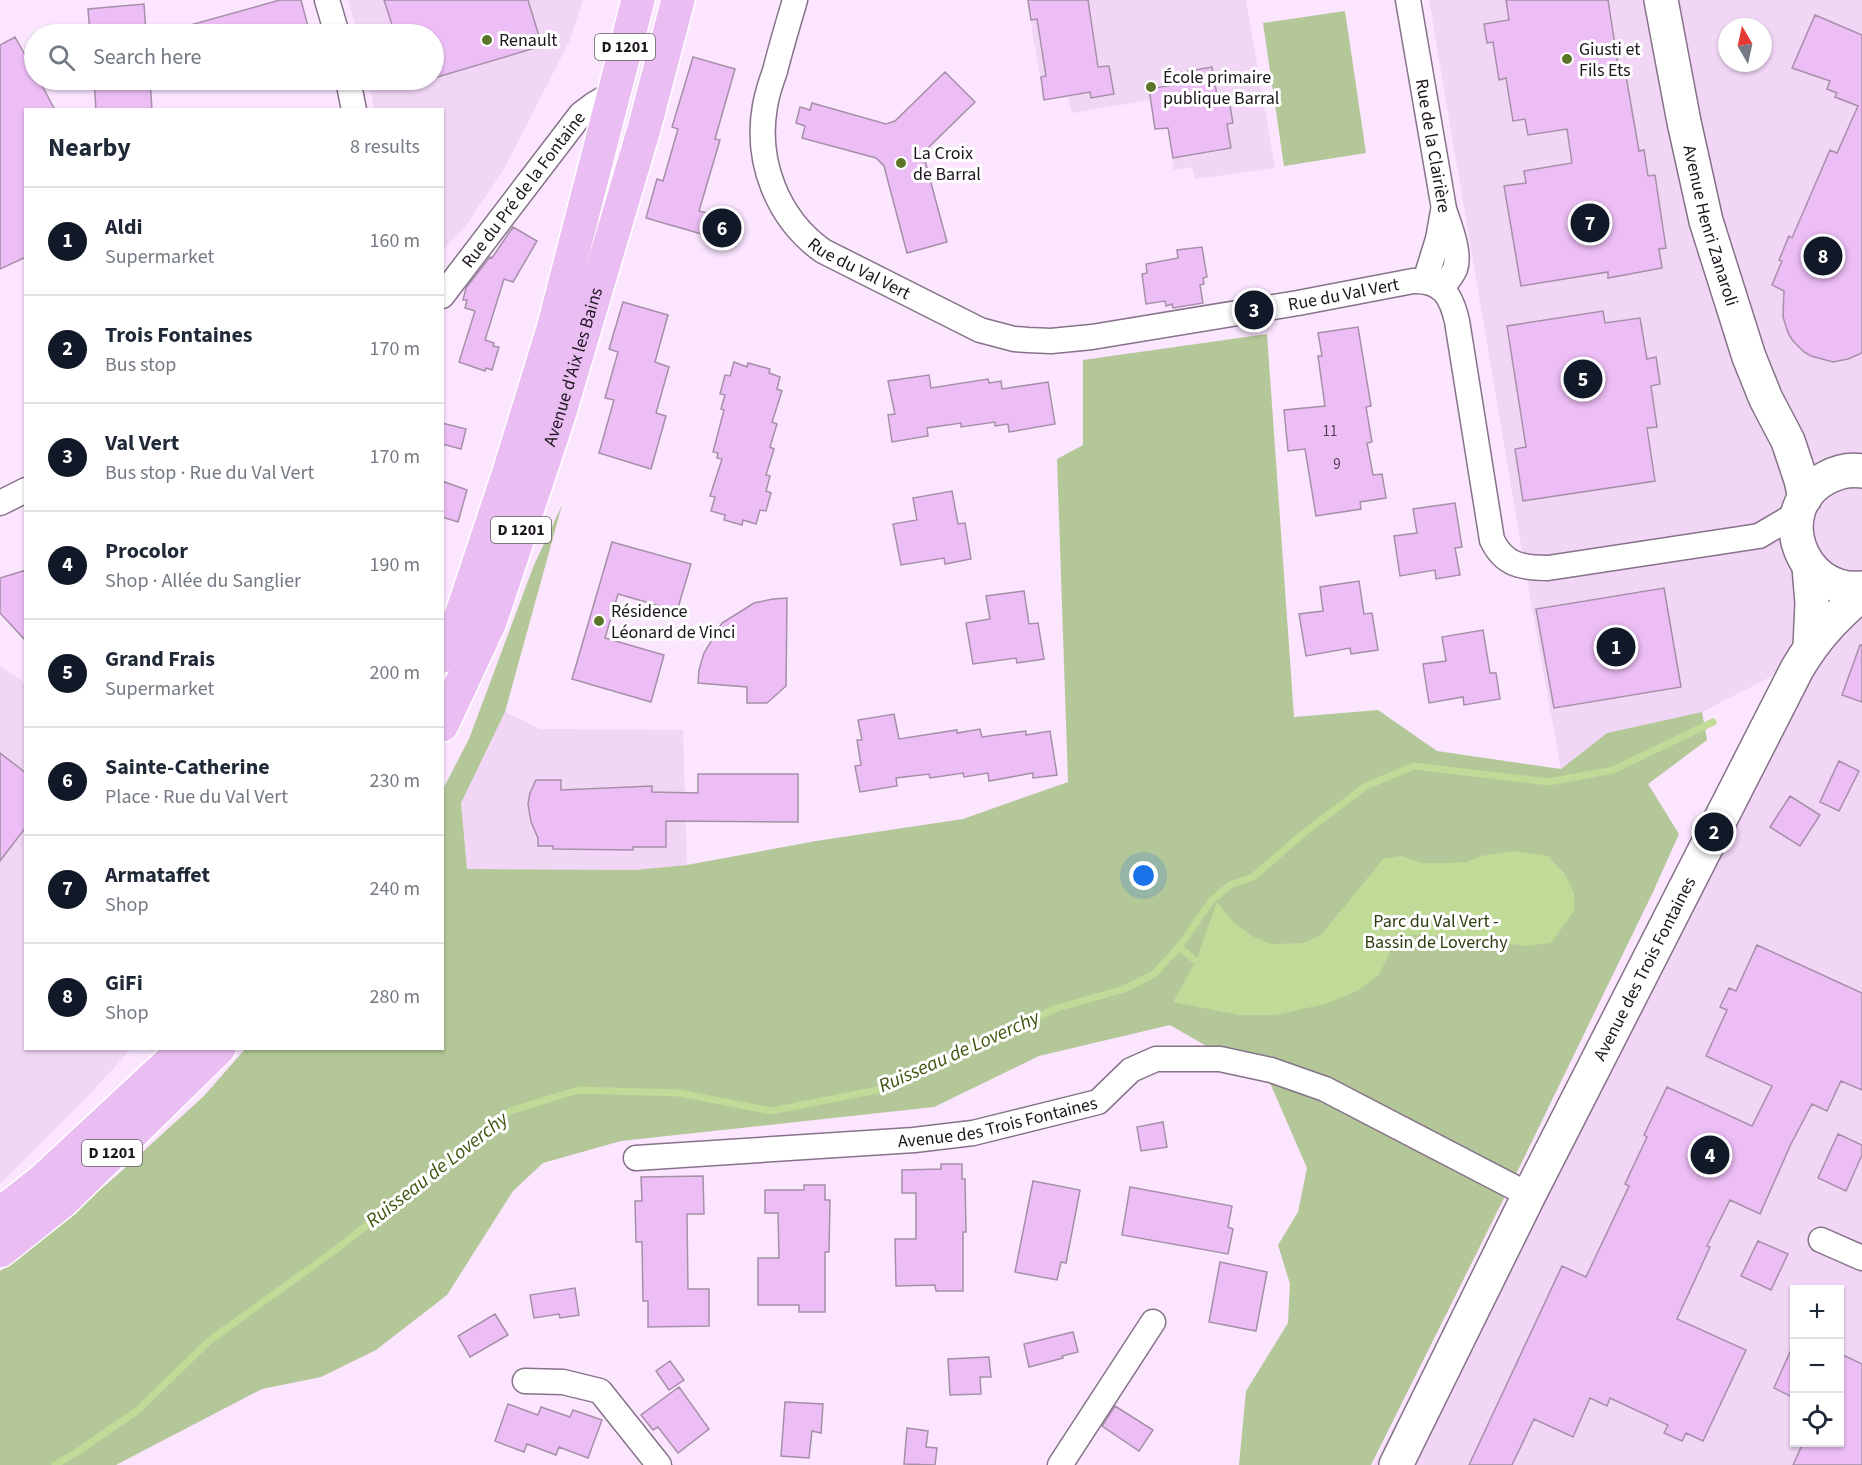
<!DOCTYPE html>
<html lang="en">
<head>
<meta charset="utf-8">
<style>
  body { margin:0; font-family:"Source Sans 3",sans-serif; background:#f6f6f7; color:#1f2937 }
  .controls { position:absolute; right:18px; bottom:18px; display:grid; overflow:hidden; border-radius:0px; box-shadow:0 2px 4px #0004 }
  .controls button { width:54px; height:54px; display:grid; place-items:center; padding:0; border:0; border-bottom:2px solid #e0e1e3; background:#fff; color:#1f2937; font:30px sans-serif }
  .compass { position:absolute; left:1718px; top:18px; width:54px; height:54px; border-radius:50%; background:#fff; box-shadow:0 2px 4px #0004; rotate:351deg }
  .you { position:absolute; left:1144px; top:876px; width:21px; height:21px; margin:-15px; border:4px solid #fff; border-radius:50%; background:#1a73e8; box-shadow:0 0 0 9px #1a73e833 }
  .badge { display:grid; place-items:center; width:39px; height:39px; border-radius:50%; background:#111827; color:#fff; font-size:20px; font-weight:700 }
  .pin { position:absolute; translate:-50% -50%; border:3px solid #fff; box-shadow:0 2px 6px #0006 }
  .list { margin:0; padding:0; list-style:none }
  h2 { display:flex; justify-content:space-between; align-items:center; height:78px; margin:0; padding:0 24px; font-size:26px }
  h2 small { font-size:20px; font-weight:400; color:#747a83 }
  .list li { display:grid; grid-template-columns:39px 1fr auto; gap:18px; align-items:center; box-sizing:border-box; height:108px; padding:0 24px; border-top:2px solid #e0e1e3 }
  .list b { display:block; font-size:22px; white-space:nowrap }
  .list p { margin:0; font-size:20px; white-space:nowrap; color:#747a83 }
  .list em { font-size:20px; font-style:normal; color:#747a83 }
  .icon { flex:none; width:33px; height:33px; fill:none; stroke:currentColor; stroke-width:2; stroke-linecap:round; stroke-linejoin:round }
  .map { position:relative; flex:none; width:1862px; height:1465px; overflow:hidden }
  .search { position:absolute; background:#fff; box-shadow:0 2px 4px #0004; left:24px; top:24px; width:420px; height:66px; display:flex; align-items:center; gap:15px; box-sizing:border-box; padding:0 21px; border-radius:33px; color:#747a83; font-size:22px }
  .panel { position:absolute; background:#fff; box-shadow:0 2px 4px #0004; left:24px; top:108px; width:420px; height:942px; border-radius:0px }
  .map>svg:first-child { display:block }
  .built { fill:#f1d6f6; fill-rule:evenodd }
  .green { fill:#b4c798 }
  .water { fill:#c0da98 }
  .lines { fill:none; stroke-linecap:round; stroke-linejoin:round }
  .stream { stroke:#c0da98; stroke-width:7 }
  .building { fill:#edbef6; stroke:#a590a8; stroke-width:1.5 }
  .street-casing { stroke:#867289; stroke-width:27 }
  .secondary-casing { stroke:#867289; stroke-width:36 }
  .primary-casing { stroke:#fff; stroke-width:36 }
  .street { stroke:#fff; stroke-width:24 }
  .secondary { stroke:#fff; stroke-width:33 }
  .primary { stroke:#eabef2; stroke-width:33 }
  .poi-dot { fill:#5c7629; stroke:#fff; stroke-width:2 }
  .labels { text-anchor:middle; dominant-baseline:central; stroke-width:6; stroke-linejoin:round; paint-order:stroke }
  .number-label { font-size:15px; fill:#513f54 }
  .shield { fill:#fff; stroke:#615b62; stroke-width:1.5 }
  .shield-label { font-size:16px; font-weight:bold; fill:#1d151e }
  .poi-label { font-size:18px; fill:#1d151e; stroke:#fff; text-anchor:start }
  .street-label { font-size:18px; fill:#1d151e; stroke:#fff }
  .park-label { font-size:18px; fill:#2f3e0f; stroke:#fff }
  .water-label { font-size:20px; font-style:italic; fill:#3e540d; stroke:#fff }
</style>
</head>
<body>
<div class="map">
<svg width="1862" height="1465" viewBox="0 0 1862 1465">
  <rect width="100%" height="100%" fill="#fbe5ff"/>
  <path class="built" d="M 348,0 L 583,0 L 569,42 L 504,169 L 466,225 L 443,250 L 442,110 L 374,109 L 369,80 L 434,80 L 434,34 L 358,34 Z
    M 1027,0 L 1246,0 L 1275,168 L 1195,179 L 1192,167 L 1174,170 L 1168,128 L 1155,129 L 1150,100 L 1072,113 L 1068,97 L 1044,100 Z
    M 1429,0 L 1862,0 L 1862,1465 L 1374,1465 L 1688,865 L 1790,667 L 1702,712 L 1607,733 L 1561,769 L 1528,586 ZM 1727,27 L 1763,27 L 1763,63 L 1727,63 ZM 1794,1290 L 1840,1290 L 1840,1442 L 1794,1442 Z
    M 0,666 L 21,680 L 25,686 L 26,1048 L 131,1049 L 89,1095 L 0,1184 Z
    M 505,712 L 540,729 L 683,730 L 687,865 L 634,870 L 467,869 L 461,803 Z"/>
  <path class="green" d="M 1345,11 L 1366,153 L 1284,166 L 1263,23 Z
    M 1267,334 L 1294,717 L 1378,710 L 1437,751 L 1561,769 L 1607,733 L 1702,712 L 1707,740 L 1648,784 L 1679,834 L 1653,892 L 1520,1166 L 1371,1465 L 1239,1465 L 1246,1391 L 1288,1323 L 1290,1284 L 1278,1245 L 1298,1212 L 1307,1168 L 1270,1083 L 1170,1025 L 1039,1056 L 934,1107 L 621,1141 L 543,1163 L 513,1191 L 447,1295 L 376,1350 L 321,1377 L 262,1389 L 116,1465 L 0,1465 L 0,1271 L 22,1255 L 115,1177 L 204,1096 L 245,1049 L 442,1048 L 443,789 L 469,739 L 534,565 L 562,505 L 505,712 L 461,803 L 467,869 L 634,870 L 687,865 L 816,841 L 963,819 L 1068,782 L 1057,459 L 1083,445 L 1083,360 Z"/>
  <path class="water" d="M 1514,851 L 1548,856 L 1564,873 L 1574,893 L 1574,911 L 1551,943 L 1526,946 L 1469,939 L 1418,935 L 1403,936 L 1395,942 L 1379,975 L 1355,992 L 1325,1004 L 1275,1015 L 1239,1015 L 1173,1002 L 1196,961 L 1217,902 L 1233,922 L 1252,936 L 1271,944 L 1303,943 L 1321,935 L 1383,859 L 1401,856 L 1422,863 L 1447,863 L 1467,862 L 1481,856 Z"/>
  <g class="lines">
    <path class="stream" d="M 1179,947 L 1196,961 L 1204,964
      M 55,1465 L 77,1452 L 138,1410 L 209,1341 L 338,1248 L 510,1111 L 578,1090 L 679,1093 L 771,1111 L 877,1090 L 1057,1008 L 1124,989 L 1154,974 L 1179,947 L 1211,901 L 1230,885 L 1253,877 L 1305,832 L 1366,786 L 1414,766 L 1549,782 L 1613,770 L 1713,722"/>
  </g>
  <path class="building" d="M 280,0 L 301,0 L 310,34 L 177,34 L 176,29 Z
    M 384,0 L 528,0 L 542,46 L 434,78 L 434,34 L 395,34 Z
    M 1028,0 L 1088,0 L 1098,67 L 1109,66 L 1114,94 L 1091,98 L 1090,92 L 1044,100 L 1041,77 L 1046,76 L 1037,19 L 1031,20 Z
    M 1506,0 L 1608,0 L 1619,71 L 1625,70 L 1639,151 L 1644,150 L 1648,176 L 1655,175 L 1666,248 L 1659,249 L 1662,268 L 1608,278 L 1608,272 L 1521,286 L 1504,186 L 1526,183 L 1524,171 L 1572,163 L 1567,129 L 1528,135 L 1525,119 L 1513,121 L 1506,78 L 1499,80 L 1493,42 L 1487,43 L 1484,24 L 1509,20 Z
    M 144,4 L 146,34 L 90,34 L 88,9 Z
    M 1815,15 L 1862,35 L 1862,353 L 1848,359 L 1833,362 L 1811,356 L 1804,352 L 1793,341 L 1788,333 L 1783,317 L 1784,291 L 1772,285 L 1782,261 L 1779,260 L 1789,236 L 1792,238 L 1830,150 L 1837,153 L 1858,106 L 1835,97 L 1837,93 L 1827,89 L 1830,81 L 1792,68 Z
    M 15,37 L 34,71 L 34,80 L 39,80 L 55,110 L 26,110 L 26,257 L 0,269 L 0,45 Z
    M 693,57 L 735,69 L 715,139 L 720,140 L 699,211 L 732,219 L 726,241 L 646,218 L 657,179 L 663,181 L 678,129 L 672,127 Z
    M 1212,67 L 1217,96 L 1228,94 L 1233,123 L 1227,124 L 1231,148 L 1173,158 L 1168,128 L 1155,129 L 1149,89 L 1179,84 L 1177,73 Z
    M 945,72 L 975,102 L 929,147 L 924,157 L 947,242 L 907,253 L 884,166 L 876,158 L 802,138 L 805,126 L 796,123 L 800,107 L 810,110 L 812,103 L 886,124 L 895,121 Z
    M 94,80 L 150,80 L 152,110 L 96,110 Z
    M 513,227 L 537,241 L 513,282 L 504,279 L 485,340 L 494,343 L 493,346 L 499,347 L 492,370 L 486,368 L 485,371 L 459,362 L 475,311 L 465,308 L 467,300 L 463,300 L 466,288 L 490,257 L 492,258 Z
    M 1202,247 L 1207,277 L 1203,278 L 1204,284 L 1200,285 L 1203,303 L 1173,308 L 1172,304 L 1166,306 L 1165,301 L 1146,304 L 1142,274 L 1147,273 L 1146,264 L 1178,258 L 1177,250 Z
    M 623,302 L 668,315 L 655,362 L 669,367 L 656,413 L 666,416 L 651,469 L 599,453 L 614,400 L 605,398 L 618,352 L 609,349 Z
    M 1603,311 L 1605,323 L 1640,318 L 1647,359 L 1656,357 L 1660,384 L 1651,386 L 1657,427 L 1647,428 L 1655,481 L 1523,501 L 1515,449 L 1526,447 L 1507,326 Z
    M 1358,327 L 1371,406 L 1366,407 L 1372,442 L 1367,443 L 1373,475 L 1382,474 L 1386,498 L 1360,502 L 1361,509 L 1316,516 L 1305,449 L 1288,451 L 1284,410 L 1325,406 L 1318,356 L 1322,356 L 1318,333 Z
    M 734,362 L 747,367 L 748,363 L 770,369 L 769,373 L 780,377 L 777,389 L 782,391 L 772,422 L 777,424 L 770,447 L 774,449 L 766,475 L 770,476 L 766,491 L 771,493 L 766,511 L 760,510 L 756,524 L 743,520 L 742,525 L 724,520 L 725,515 L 711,511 L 715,497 L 710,496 L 722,459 L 717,458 L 718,453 L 713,452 L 724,410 L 721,409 L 725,395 L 720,394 L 725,375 L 730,376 Z
    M 929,375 L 931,388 L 988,379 L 989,383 L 1001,381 L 1002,389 L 1048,382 L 1055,424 L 1009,432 L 1008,424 L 995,426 L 995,422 L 961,427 L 961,423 L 927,428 L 928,436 L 892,442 L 888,415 L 895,414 L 888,381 Z
    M 442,423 L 466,429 L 461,449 L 442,444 Z
    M 442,481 L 467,490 L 458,522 L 442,517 Z
    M 952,491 L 958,524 L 965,523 L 971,559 L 945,564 L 944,558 L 901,565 L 893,524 L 917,520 L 913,498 Z
    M 1455,503 L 1462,547 L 1455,548 L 1460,575 L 1436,579 L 1435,570 L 1400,576 L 1394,536 L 1417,533 L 1413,509 Z
    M 612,542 L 691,564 L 677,611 L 618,594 L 605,638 L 664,655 L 651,702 L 572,679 Z
    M 26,570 L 26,641 L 0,613 L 0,578 Z
    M 1359,581 L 1364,614 L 1372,613 L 1378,650 L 1351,654 L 1350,648 L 1306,656 L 1299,614 L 1323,611 L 1320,587 Z
    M 1664,588 L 1681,687 L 1554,708 L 1536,609 Z
    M 1024,591 L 1029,624 L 1038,623 L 1044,659 L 1017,663 L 1016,658 L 973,664 L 966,623 L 990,619 L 986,596 Z
    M 787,598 L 786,686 L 767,703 L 747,703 L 747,687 L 698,683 L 699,670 L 704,653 L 722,623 L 754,603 L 773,599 Z
    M 1483,630 L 1490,673 L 1496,673 L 1500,699 L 1464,705 L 1463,697 L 1429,703 L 1423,664 L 1446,661 L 1442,637 Z
    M 1860,645 L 1862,645 L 1862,702 L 1842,695 Z
    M 894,714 L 899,739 L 957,730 L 957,733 L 980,729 L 982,737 L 1026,731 L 1026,735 L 1050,731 L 1057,775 L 1033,778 L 1033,773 L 989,781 L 988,773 L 964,777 L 963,773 L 930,778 L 929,774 L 896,778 L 897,786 L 860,792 L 855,766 L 861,765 L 857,740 L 862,740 L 858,720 Z
    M 0,753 L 26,773 L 26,827 L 0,861 Z
    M 1839,761 L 1859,771 L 1839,811 L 1820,802 Z
    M 698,774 L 798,774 L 798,822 L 666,821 L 666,847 L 633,847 L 633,850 L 553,849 L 553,846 L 538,846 L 538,838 L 531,822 L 528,804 L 530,793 L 536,780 L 561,780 L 561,790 L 652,786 L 652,792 L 698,793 Z
    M 1790,796 L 1820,815 L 1800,846 L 1770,827 Z
    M 1757,945 L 1862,993 L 1862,1090 L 1841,1081 L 1827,1111 L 1812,1104 L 1791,1144 L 1760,1214 L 1730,1200 L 1707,1246 L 1710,1247 L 1677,1319 L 1746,1350 L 1703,1441 L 1686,1433 L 1682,1441 L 1664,1433 L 1668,1425 L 1610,1398 L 1607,1406 L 1590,1398 L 1573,1437 L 1534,1419 L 1512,1465 L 1469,1465 L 1562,1266 L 1586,1277 L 1629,1186 L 1625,1184 L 1647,1137 L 1644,1135 L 1667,1087 L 1752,1126 L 1772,1086 L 1706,1056 L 1727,1010 L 1720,1007 L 1729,988 L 1736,991 Z
    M 1163,1122 L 1167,1147 L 1141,1151 L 1137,1127 Z
    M 1838,1134 L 1862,1145 L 1862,1155 L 1846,1191 L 1818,1178 Z
    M 941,1164 L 962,1164 L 962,1179 L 965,1179 L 966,1232 L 963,1232 L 963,1291 L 936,1291 L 935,1285 L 896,1286 L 895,1239 L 916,1239 L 916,1193 L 902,1193 L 902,1170 L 941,1169 Z
    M 703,1176 L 704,1214 L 687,1214 L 688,1289 L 709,1289 L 709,1326 L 648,1327 L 648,1301 L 643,1301 L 642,1242 L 636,1242 L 635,1201 L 642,1201 L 641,1177 Z
    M 1033,1181 L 1080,1190 L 1066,1263 L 1061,1262 L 1057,1280 L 1015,1272 Z
    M 804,1185 L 825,1185 L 825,1200 L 830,1200 L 829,1252 L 825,1252 L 825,1312 L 799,1312 L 799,1305 L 758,1305 L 758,1258 L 779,1258 L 778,1213 L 765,1213 L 765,1190 L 804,1190 Z
    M 1130,1187 L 1232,1206 L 1228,1227 L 1233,1229 L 1228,1254 L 1122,1235 Z
    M 1758,1241 L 1788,1254 L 1771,1290 L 1741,1276 Z
    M 1220,1262 L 1267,1272 L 1256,1331 L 1209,1322 Z
    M 575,1288 L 579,1315 L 560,1318 L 559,1314 L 534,1318 L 530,1295 Z
    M 495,1314 L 508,1335 L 470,1357 L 458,1336 Z
    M 1073,1332 L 1078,1352 L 1062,1356 L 1063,1358 L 1029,1367 L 1024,1344 Z
    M 1794,1343 L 1794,1398 L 1774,1388 Z
    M 1839,1353 L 1862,1364 L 1862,1465 L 1793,1465 L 1803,1443 L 1839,1443 Z
    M 989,1357 L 991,1377 L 980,1377 L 981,1394 L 950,1395 L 948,1359 Z
    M 670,1361 L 684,1380 L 669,1390 L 656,1371 Z
    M 679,1387 L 709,1429 L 678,1453 L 658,1427 L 653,1430 L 641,1415 Z
    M 785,1402 L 823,1404 L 821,1433 L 812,1431 L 809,1458 L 781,1456 Z
    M 508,1404 L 538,1415 L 541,1407 L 570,1417 L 573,1410 L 602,1420 L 588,1458 L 559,1447 L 556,1455 L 527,1444 L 524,1452 L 495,1441 Z
    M 1115,1406 L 1153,1430 L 1139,1451 L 1102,1426 Z
    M 907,1428 L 928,1431 L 926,1447 L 937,1448 L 935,1465 L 904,1464 Z"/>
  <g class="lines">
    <defs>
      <g id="street">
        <path d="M 327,0 L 337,34"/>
        <path id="s1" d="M 795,0 C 788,24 781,47 775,71 C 771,82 767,94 765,106 C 755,162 778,219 823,251 L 980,330 L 1014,339 L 1028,340 L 1051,341 L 1092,337 L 1298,303 L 1413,281 C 1442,280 1451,295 1457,321 L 1492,540 C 1504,565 1522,568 1548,568 L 1759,536 L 1798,513"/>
        <path id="s2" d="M 1408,0 L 1444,209 C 1449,225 1461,253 1455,269 C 1452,276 1446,283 1441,289"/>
        <path d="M 348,80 L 354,110"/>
        <path d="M 1425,281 L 1438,239 L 1443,211"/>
        <path id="s3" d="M 442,296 L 581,114 L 593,105 L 612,94"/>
        <path d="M 0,503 L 26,490"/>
        <path id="s4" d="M 636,1158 L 914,1140 L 973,1133 L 1098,1102 L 1131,1070 L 1156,1059 L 1220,1059 L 1271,1070 L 1325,1089 L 1529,1195"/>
        <path d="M 1821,1240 L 1862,1258"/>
        <path d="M 525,1381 L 563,1382 L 600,1391 L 659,1465"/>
        <path d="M 1060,1465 L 1153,1322"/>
      </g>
      <g id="secondary">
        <path id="s5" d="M 1661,0 L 1684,122 L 1706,221 L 1749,357 L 1766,399 L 1788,441 L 1801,480 L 1805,498"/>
        <path d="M 1862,471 C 1849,469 1837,472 1826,478 C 1770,508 1799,594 1862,588"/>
        <path d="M 1809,567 L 1812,603 L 1810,647"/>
        <path id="s6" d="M 1396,1465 L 1529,1195 L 1797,669 C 1815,638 1835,617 1862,594"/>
      </g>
      <g id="primary">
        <path d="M 442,656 L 462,613 L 508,475 L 553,329 L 638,0"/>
        <path id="s7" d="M 442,725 L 490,622 L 559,415 L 644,129 L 678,0"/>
        <path d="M 0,1214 L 42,1181 L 185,1048"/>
        <path d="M 0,1251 L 63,1201 L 219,1048"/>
      </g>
    </defs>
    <use href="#street" class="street-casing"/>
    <use href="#secondary" class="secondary-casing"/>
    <use href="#primary" class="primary-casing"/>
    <use href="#street" class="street"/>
    <use href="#secondary" class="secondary"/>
    <use href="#primary" class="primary"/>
  </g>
  <g class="poi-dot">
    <circle cx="487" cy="40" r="6"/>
    <circle cx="1567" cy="59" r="6"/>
    <circle cx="1151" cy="87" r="6"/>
    <circle cx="901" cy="163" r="6"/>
    <circle cx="599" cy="621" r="6"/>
  </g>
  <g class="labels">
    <g class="number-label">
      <text x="1330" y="431">11</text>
      <text x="1337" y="464">9</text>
    </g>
    <g class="shield">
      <rect x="595" y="34" width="60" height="26" rx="4.5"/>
      <rect x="491" y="517" width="60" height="26" rx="4.5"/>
      <rect x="82" y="1140" width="60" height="26" rx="4.5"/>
    </g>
    <g class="shield-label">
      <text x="625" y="47">D 1201</text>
      <text x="521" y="530">D 1201</text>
      <text x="112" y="1153">D 1201</text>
    </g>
    <g class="poi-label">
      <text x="499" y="40">Renault</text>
      <text x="1579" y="49">Giusti et<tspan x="1579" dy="21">Fils Ets</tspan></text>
      <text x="1163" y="77">École primaire<tspan x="1163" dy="21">publique Barral</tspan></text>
      <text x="913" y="153">La Croix<tspan x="913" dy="21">de Barral</tspan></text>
      <text x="611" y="611">Résidence<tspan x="611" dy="21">Léonard de Vinci</tspan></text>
    </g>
    <g class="street-label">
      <text stroke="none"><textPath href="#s2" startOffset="148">Rue de la Clairière</textPath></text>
      <text stroke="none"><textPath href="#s3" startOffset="134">Rue du Pré de la Fontaine</textPath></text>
      <text stroke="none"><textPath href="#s5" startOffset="231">Avenue Henri Zanaroli</textPath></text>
      <text stroke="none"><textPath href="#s1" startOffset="315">Rue du Val Vert</textPath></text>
      <text stroke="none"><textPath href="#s1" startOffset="819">Rue du Val Vert</textPath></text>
      <text stroke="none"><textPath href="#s7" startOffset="382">Avenue d'Aix les Bains</textPath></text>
      <text stroke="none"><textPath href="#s6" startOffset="555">Avenue des Trois Fontaines</textPath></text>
      <text stroke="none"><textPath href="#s4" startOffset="364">Avenue des Trois Fontaines</textPath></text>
    </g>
    <g class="park-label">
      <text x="1436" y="921">Parc du Val Vert -<tspan x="1436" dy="21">Bassin de Loverchy</tspan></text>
    </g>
    <g class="water-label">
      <text transform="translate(959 1052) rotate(-24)">Ruisseau de Loverchy</text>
      <text transform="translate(437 1170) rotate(-38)">Ruisseau de Loverchy</text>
    </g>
  </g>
</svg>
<div class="controls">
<button>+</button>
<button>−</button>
<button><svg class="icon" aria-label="locate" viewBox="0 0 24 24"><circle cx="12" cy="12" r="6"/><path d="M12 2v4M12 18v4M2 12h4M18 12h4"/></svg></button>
</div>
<svg class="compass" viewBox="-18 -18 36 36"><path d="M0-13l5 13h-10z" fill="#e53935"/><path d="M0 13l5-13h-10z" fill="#747a83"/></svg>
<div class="you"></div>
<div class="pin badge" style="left:1616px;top:647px">1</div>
<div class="pin badge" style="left:1714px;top:832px">2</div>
<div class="pin badge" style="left:1254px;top:310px">3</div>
<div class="pin badge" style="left:1710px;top:1155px">4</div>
<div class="pin badge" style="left:1583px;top:379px">5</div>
<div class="pin badge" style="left:722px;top:228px">6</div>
<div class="pin badge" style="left:1590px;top:223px">7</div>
<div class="pin badge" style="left:1823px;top:256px">8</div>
<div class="search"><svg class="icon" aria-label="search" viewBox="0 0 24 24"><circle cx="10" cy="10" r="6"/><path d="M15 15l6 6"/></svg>Search here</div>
<section class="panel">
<h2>Nearby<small>8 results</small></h2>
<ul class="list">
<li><span class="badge">1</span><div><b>Aldi</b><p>Supermarket</p></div><em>160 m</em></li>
<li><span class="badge">2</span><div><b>Trois Fontaines</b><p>Bus stop</p></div><em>170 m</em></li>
<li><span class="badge">3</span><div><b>Val Vert</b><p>Bus stop · Rue du Val Vert</p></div><em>170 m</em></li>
<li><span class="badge">4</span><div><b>Procolor</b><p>Shop · Allée du Sanglier</p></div><em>190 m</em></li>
<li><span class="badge">5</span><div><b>Grand Frais</b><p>Supermarket</p></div><em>200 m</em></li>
<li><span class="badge">6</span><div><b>Sainte-Catherine</b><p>Place · Rue du Val Vert</p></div><em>230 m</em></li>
<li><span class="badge">7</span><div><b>Armataffet</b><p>Shop</p></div><em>240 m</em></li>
<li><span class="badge">8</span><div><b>GiFi</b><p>Shop</p></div><em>280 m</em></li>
</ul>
</section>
</div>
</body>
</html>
